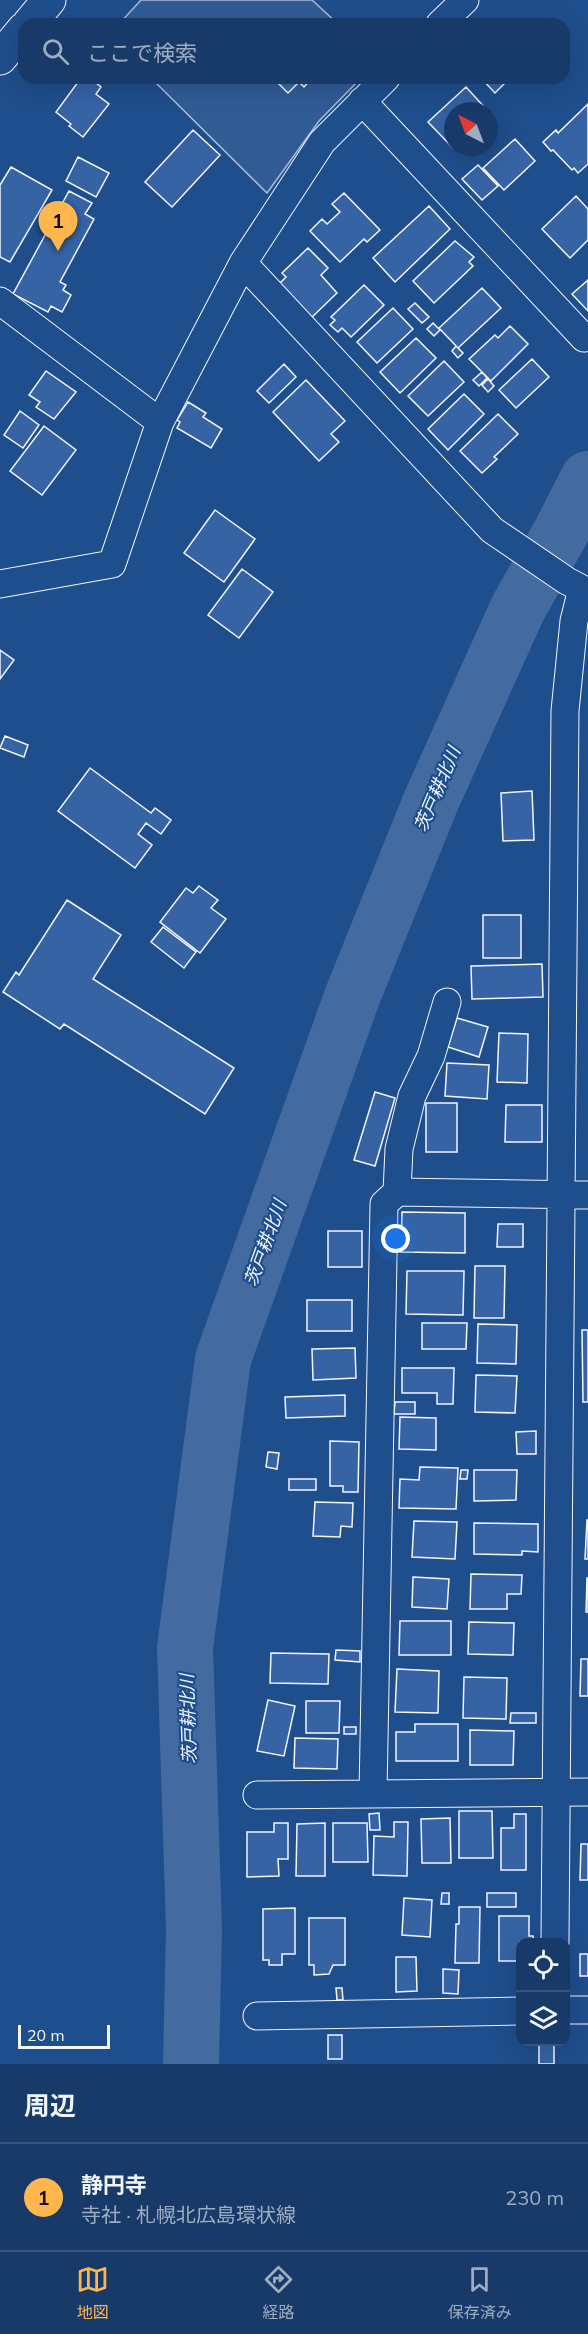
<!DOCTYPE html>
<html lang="ja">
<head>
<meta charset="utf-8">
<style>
  body { margin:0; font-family:Mulish,"Noto Sans JP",sans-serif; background:#244571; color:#f1f3f6 }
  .controls { position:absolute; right:18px; bottom:18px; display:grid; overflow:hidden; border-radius:12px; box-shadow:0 6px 24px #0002 }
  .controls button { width:54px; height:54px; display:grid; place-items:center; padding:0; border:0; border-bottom:2px solid #36547d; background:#173a69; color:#f1f3f6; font:30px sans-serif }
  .compass { position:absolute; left:444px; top:102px; width:54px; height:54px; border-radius:50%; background:#173a69; box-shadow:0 6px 24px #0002; rotate:318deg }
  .scale { position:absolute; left:18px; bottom:15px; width:92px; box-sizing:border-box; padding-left:6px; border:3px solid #f2f6ff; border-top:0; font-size:16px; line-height:21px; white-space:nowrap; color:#f2f6ff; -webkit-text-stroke:4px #1f4e8c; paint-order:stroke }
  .you { position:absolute; left:396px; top:1239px; width:21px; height:21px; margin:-15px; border:4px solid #fff; border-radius:50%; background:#1a73e8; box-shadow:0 0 0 9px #1a73e833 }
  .badge { display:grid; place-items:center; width:39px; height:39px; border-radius:50%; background:#ffb74d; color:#111; font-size:20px; font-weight:700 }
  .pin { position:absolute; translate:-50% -50px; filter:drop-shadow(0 2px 3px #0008) }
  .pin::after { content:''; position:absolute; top:32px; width:21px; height:18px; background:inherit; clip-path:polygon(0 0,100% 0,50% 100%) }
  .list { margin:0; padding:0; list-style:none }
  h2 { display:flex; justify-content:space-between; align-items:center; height:78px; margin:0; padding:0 24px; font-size:26px }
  h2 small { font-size:20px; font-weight:400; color:#9eadc0 }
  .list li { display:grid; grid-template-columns:39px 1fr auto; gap:18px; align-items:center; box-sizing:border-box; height:108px; padding:0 24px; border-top:2px solid #36547d }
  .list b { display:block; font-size:22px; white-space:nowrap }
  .list p { margin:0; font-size:20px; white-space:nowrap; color:#9eadc0 }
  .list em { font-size:20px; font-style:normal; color:#9eadc0 }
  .icon { flex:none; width:33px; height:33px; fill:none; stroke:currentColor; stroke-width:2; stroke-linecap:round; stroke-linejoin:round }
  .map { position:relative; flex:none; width:588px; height:2064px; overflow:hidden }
  .search { position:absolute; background:#173a69; box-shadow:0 6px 24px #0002; left:18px; right:18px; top:18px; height:66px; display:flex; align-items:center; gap:15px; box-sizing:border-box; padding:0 21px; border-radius:18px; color:#9eadc0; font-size:22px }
  .sheet { height:186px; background:#173a69 }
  nav { display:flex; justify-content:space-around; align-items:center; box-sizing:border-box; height:84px; border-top:2px solid #36547d; background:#173a69; font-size:16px; color:#9eadc0 }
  nav a { display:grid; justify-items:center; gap:3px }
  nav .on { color:#ffb74d }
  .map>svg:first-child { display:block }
  .built { fill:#305b95; stroke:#a8bbd7; stroke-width:1.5 }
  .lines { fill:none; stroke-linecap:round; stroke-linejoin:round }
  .river { stroke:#446ba0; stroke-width:56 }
  .building { fill:#3563a3; stroke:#f2f6ff; stroke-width:1.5 }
  .minor-casing { stroke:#f2f6ff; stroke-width:29 }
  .primary-casing { stroke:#f2f6ff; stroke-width:35 }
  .minor { stroke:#1f4e8c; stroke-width:27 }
  .primary { stroke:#1f4e8c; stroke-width:33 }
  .labels { text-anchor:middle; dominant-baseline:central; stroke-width:4.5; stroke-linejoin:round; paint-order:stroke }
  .water-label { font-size:18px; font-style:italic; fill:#f2f6ff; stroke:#1f4e8c }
</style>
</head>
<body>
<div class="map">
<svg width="588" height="2064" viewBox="0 0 588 2064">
  <rect width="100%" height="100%" fill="#1f4e8c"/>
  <path class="built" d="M 141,0 L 312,0 L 338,24 L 119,24 Z
    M 151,78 L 361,78 L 319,121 L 267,193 Z"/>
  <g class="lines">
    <path class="river" d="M 191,2064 L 194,1928 L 185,1648 L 223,1359 L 352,997 L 431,801 L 518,608 L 561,532 L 588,479"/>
  </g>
  <path class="building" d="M 81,78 L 90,78 L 101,87 L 96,94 L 109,104 L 83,137 L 69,126 L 71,124 L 56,112 Z
    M 273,78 L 312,78 L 304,87 L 299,82 L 288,93 Z
    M 481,78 L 510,78 L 495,93 Z
    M 466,87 L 488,111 L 453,111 L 452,147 L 428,122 Z
    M 588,104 L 588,164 L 578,173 L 574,168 L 572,170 L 553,150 L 551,151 L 543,142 L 556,130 L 558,133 Z
    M 193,130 L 220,155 L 172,207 L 145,182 Z
    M 515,139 L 535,161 L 504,190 L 483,168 Z
    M 78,157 L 109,173 L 96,197 L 66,181 Z
    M 478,165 L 498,186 L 482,200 L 462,179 Z
    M 11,167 L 52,190 L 10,262 L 0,257 L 0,185 Z
    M 69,191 L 92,203 L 85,214 L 94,219 L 60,282 L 66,285 L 63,290 L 71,295 L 62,312 L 51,306 L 48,312 L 13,294 Z
    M 344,193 L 380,230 L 367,242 L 364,239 L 340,262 L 310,231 L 322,219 L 327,224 L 340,212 L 332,204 Z
    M 576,196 L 588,209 L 588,240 L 570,258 L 542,229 Z
    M 429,206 L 450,229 L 395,282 L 373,258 Z
    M 455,241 L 474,257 L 469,262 L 473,266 L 434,303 L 413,281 Z
    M 308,248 L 328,268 L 321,275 L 337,293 L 310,319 L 277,286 L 286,277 L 282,273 Z
    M 588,280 L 588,311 L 572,294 Z
    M 364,285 L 384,305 L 351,337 L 342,328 L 338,332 L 330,325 L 335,320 L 331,317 Z
    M 482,288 L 501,308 L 458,348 L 439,328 Z
    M 415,303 L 429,317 L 422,323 L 408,309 Z
    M 393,308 L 413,329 L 377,363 L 357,342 Z
    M 433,323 L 440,330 L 434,336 L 427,329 Z
    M 510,326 L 528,344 L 491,381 L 469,359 L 495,335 L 498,338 Z
    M 416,338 L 436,358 L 400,393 L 380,372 Z
    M 456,346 L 463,353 L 458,358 L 452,351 Z
    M 532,359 L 549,377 L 516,408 L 499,390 Z
    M 444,361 L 464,382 L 428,416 L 408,396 Z
    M 284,364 L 296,377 L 269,403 L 257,391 Z
    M 46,371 L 76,392 L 54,419 L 36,407 L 40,402 L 29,395 Z
    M 482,372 L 487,378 L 479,386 L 473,380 Z
    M 488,379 L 494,386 L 488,392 L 482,385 Z
    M 306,380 L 345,421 L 331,434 L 339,442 L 319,461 L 273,412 Z
    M 464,394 L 484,414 L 448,450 L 428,429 Z
    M 188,402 L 206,413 L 203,417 L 222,429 L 211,448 L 177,428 L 180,422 L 177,420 Z
    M 20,411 L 39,425 L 23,448 L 4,435 Z
    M 498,414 L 518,434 L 494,457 L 497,459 L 482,473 L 460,451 Z
    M 44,426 L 76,450 L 42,495 L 10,471 Z
    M 215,510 L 255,539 L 224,582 L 184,553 Z
    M 242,569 L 273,592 L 239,638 L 208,615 Z
    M 0,650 L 14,660 L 0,679 Z
    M 5,736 L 28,745 L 24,757 L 0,748 Z
    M 90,768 L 151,813 L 155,808 L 171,820 L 161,834 L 146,823 L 138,834 L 152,845 L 135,868 L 58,811 Z
    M 532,791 L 534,840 L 503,841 L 501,793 Z
    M 199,886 L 218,900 L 211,908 L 226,919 L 200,953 L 160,922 L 186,888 L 193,893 Z
    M 67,900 L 121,935 L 93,979 L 234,1068 L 205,1114 L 64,1024 L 60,1029 L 3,992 L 16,972 L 19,975 Z
    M 483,915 L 521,915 L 521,958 L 483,958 Z
    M 163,927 L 196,952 L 184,968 L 151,942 Z
    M 542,964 L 543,997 L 472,999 L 471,966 Z
    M 457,1018 L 488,1027 L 479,1057 L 448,1047 Z
    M 499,1033 L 528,1034 L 527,1083 L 497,1082 Z
    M 447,1063 L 489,1065 L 487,1099 L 445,1096 Z
    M 375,1092 L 395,1098 L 375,1166 L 354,1160 Z
    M 426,1103 L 457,1103 L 457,1152 L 426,1152 Z
    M 506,1105 L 542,1105 L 542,1142 L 505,1142 Z
    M 402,1212 L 465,1213 L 465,1253 L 401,1252 Z
    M 498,1224 L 523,1224 L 523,1247 L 497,1247 Z
    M 328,1231 L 362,1231 L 362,1267 L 328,1267 Z
    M 475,1266 L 505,1266 L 504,1318 L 474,1318 Z
    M 407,1271 L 464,1271 L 463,1315 L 406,1314 Z
    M 307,1300 L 352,1300 L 352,1331 L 307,1331 Z
    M 422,1323 L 467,1323 L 466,1349 L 422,1349 Z
    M 478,1324 L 517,1325 L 516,1364 L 477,1363 Z
    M 582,1330 L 588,1330 L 588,1402 L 583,1402 Z
    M 355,1348 L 356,1378 L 313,1380 L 312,1349 Z
    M 402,1368 L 454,1368 L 453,1404 L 437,1404 L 437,1393 L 402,1393 Z
    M 476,1375 L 517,1376 L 515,1413 L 475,1412 Z
    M 345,1395 L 345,1416 L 286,1418 L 285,1397 Z
    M 395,1402 L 415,1402 L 415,1414 L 394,1414 Z
    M 400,1417 L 436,1418 L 436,1450 L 399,1449 Z
    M 536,1431 L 536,1454 L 517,1454 L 516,1432 Z
    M 330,1441 L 359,1442 L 358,1492 L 343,1492 L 343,1486 L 330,1486 Z
    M 268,1452 L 279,1453 L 277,1469 L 266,1467 Z
    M 420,1467 L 458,1468 L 456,1509 L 399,1508 L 400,1479 L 419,1480 Z
    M 461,1470 L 468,1470 L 467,1479 L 460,1479 Z
    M 474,1470 L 517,1470 L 516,1500 L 474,1501 Z
    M 289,1479 L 316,1479 L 316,1490 L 289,1490 Z
    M 315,1502 L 353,1503 L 352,1527 L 341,1526 L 340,1537 L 313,1536 Z
    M 587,1520 L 588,1520 L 588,1559 L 585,1559 Z
    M 414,1521 L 457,1522 L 455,1559 L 412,1557 Z
    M 474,1523 L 538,1524 L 538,1552 L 522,1551 L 522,1555 L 474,1554 Z
    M 471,1574 L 522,1575 L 521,1594 L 507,1594 L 507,1609 L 470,1609 Z
    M 413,1577 L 449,1579 L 447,1609 L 412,1607 Z
    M 587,1578 L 588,1578 L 588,1612 L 586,1612 Z
    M 400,1621 L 451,1621 L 451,1655 L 399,1655 Z
    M 469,1622 L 514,1623 L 513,1655 L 468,1654 Z
    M 336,1650 L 360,1651 L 360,1662 L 335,1660 Z
    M 271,1653 L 329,1654 L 328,1684 L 270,1683 Z
    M 581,1659 L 588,1659 L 588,1696 L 580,1696 Z
    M 397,1669 L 439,1671 L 438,1713 L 395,1712 Z
    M 464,1677 L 507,1678 L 506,1719 L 463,1718 Z
    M 268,1700 L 295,1706 L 284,1756 L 257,1751 Z
    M 306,1701 L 340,1701 L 339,1733 L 306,1733 Z
    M 511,1713 L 536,1713 L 536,1723 L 510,1723 Z
    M 415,1724 L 458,1724 L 458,1761 L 396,1761 L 396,1732 L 415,1732 Z
    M 344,1727 L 356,1727 L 356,1734 L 344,1734 Z
    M 470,1730 L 514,1731 L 513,1765 L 470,1765 Z
    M 295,1738 L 338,1739 L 337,1769 L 294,1768 Z
    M 459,1811 L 492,1811 L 493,1858 L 459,1858 Z
    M 379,1813 L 380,1830 L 370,1830 L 369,1814 Z
    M 514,1814 L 526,1814 L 526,1870 L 501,1870 L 501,1828 L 514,1828 Z
    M 450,1818 L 451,1863 L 422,1863 L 421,1819 Z
    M 394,1822 L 408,1822 L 407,1876 L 373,1875 L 374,1836 L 394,1837 Z
    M 274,1823 L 288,1823 L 288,1859 L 278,1859 L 279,1876 L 247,1877 L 247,1832 L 274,1832 Z
    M 325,1823 L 325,1876 L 296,1876 L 297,1824 Z
    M 333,1823 L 367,1823 L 368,1862 L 333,1862 Z
    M 581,1844 L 588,1844 L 588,1880 L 580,1880 Z
    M 442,1893 L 449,1893 L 449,1904 L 441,1904 Z
    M 487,1893 L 516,1893 L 516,1907 L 487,1907 Z
    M 404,1898 L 432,1900 L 430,1937 L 402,1935 Z
    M 459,1907 L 480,1907 L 479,1963 L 455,1963 L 456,1924 L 459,1924 Z
    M 295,1908 L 295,1954 L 282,1954 L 282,1965 L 269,1965 L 269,1960 L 263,1960 L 263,1909 Z
    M 499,1916 L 529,1916 L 529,1936 L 533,1936 L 534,1942 L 520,1942 L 520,1961 L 499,1961 Z
    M 309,1918 L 345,1918 L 345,1965 L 333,1965 L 329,1974 L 314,1975 L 314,1965 L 309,1965 Z
    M 580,1954 L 588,1954 L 588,1976 L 580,1976 Z
    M 396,1957 L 416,1957 L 417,1991 L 396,1992 Z
    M 443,1969 L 459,1970 L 458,1994 L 443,1993 Z
    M 336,1988 L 342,1988 L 343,2000 L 337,2000 Z
    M 328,2035 L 342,2035 L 342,2059 L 328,2059 Z
    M 539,2042 L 554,2042 L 554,2064 L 539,2064 Z"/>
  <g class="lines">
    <defs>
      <path id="minor" d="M 440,24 L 465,0
        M 362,101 L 584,338
        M 243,263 L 492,530 L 567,581 L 588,592
        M 0,301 L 160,422
        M 0,584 L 112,564 L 160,422 L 243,263 L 322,142 L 386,78
        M 397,1192 L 588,1195
        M 373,1794 L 384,1204 L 397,1192 L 399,1149 L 412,1096 L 431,1056 L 447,1002
        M 257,1795 L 588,1792
        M 555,1942 L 565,711 L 574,621 L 582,589
        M 566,2010 L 588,2010
        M 257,2016 L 520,2011"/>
      <path id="primary" d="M 29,24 L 49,0
        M 0,58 L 24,29"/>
    </defs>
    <use href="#minor" class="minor-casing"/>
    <use href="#primary" class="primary-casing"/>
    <use href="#minor" class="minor"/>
    <use href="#primary" class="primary"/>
  </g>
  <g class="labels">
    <g class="water-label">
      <text transform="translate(437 789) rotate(-67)">茨戸耕北川</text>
      <text transform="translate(265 1243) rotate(-70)">茨戸耕北川</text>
      <text transform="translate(188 1719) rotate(-92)">茨戸耕北川</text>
    </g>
  </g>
</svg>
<div class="controls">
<button><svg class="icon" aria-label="locate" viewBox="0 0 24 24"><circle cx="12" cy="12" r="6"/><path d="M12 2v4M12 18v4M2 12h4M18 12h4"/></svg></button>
<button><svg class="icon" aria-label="layers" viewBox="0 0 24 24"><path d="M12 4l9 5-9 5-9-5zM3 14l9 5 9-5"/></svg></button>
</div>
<svg class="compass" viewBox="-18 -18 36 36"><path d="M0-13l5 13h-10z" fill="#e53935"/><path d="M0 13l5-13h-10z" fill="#9eadc0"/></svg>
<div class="scale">20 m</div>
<div class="you"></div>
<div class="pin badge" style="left:58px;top:251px">1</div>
<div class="search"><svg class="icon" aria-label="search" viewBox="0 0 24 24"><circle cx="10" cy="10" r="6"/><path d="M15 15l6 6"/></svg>ここで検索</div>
</div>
<section class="sheet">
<h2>周辺<small></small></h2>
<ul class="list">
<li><span class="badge">1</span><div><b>静円寺</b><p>寺社 · 札幌北広島環状線</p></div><em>230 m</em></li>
</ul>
</section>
<nav>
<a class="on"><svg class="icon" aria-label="map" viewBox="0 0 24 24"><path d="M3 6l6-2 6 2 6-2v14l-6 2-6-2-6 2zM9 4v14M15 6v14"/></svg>地図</a>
<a><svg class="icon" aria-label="directions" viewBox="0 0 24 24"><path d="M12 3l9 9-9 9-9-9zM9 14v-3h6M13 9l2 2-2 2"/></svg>経路</a>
<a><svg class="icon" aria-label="saved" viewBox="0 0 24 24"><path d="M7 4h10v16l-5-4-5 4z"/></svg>保存済み</a>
</nav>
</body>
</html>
